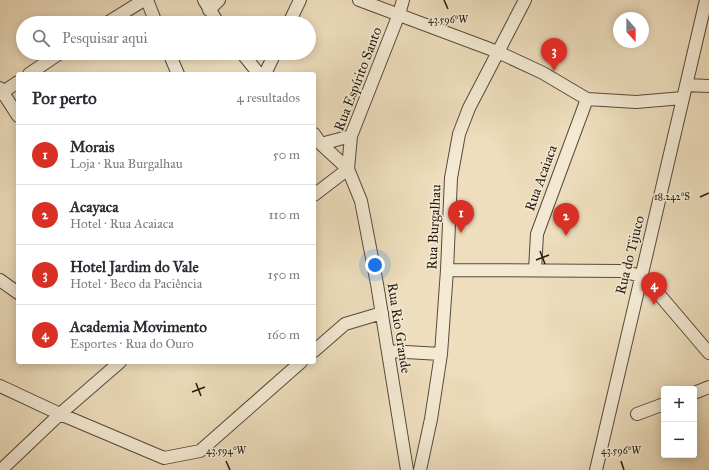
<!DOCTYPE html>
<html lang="pt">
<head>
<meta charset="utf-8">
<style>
  body { margin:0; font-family:"IM FELL Great Primer",serif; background:#f7f7f7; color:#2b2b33 }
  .controls { position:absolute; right:12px; bottom:12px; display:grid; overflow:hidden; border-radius:4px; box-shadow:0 2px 10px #0003 }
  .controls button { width:36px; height:36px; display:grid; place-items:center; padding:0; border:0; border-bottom:1px solid #e1e1e2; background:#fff; color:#2b2b33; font:20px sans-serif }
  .compass { position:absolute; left:613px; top:12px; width:36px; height:36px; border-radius:50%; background:#fff; box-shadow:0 2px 10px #0003; rotate:159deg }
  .you { position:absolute; left:375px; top:265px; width:14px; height:14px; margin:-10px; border:3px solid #fff; border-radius:50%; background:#1a73e8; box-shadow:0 0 0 6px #1a73e833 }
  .badge { display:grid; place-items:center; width:26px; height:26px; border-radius:50%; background:#d93025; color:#fff; font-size:13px; font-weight:700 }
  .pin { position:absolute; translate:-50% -33px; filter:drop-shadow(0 1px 2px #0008) }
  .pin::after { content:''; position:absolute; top:21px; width:14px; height:12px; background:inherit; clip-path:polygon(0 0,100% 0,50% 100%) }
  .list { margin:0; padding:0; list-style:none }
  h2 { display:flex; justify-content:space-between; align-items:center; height:52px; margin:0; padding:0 16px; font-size:17px }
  h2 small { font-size:13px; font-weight:400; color:#7c7c81 }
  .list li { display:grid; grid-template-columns:26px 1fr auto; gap:12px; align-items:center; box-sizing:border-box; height:60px; padding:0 16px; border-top:1px solid #e1e1e2 }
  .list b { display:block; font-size:15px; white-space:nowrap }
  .list p { margin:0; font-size:13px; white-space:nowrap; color:#7c7c81 }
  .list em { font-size:13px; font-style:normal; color:#7c7c81 }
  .icon { flex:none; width:22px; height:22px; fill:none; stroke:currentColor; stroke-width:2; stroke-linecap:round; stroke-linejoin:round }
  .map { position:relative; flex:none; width:709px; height:470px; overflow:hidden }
  .search { position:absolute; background:#fff; box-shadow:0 2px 10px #0003; left:16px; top:16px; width:300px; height:44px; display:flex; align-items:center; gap:10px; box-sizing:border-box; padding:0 14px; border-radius:22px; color:#7c7c81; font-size:15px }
  .panel { position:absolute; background:#fff; box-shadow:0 2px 10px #0003; left:16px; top:72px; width:300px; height:292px; border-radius:4px }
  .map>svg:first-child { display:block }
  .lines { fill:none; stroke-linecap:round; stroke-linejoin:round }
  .minor-casing { stroke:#564a3c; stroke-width:14 }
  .minor { stroke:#f4ead4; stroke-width:12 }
  .ticks { fill:none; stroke:#231911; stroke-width:1.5 }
  .labels { text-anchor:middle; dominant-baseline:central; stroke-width:3; stroke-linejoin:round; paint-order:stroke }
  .street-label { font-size:14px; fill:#231911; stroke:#f4ead4 }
  .ticks-label { font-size:10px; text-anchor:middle; fill:#231911; stroke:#f4ead4; stroke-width:3; stroke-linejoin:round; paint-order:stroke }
</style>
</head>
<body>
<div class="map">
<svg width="709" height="470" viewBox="0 0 709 470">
  <rect width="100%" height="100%" fill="#eedebd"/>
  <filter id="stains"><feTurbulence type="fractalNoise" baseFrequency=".005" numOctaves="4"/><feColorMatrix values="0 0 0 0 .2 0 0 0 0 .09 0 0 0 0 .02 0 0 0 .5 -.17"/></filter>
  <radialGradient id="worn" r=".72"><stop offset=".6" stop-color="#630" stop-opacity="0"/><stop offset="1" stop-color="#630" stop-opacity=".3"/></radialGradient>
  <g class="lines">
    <defs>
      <path id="minor" d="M 147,0 L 156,23
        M 204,0 L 218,23
        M 359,0 L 498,52 L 543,73 L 587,99 L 636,102 L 683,98
        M 209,10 L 219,0
        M 107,23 L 144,0
        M 289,23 L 300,0
        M 169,53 L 178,74
        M 242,53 L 259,74
        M 29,74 L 60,53
        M 265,74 L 275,53
        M 686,85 L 709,86
        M 0,88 L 18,116
        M 0,94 L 18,82
        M 314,134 L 321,144 L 348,169 L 361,201 L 377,284 L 407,470
        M 321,144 L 351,136
        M 348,169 L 351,136 L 399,14 L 403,0
        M 314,195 L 348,169
        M 447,270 L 623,271 L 640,276 L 657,292 L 709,353
        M 535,270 L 537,234 L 587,99
        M 0,280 L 18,293
        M 314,351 L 345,324 L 382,313
        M 388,351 L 441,354
        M 0,386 L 60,414 L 164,458 L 200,451 L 301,362
        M 694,393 L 709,387
        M 637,414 L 664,404
        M 1,470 L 60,414 L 120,362
        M 420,470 L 431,419 L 441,354 L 447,270 L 451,178 L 459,134 L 469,108 L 525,0
        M 596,470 L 706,0"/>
    </defs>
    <use href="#minor" class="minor-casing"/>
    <use href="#minor" class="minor"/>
  </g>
  <path class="ticks" d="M 444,0 L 448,9M 700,197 L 709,193M 540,251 L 545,264M 536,260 L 549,255M 196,383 L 201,396M 192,392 L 205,387M 226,461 L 230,470M 621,461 L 624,470"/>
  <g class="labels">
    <g class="street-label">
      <text transform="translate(358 79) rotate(-69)">Rua Espírito Santo</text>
      <text transform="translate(541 178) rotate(-70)">Rua Acaiaca</text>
      <text transform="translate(434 227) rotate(-87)">Rua Burgalhau</text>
      <text transform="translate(630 255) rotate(-76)">Rua do Tijuco</text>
      <text transform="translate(399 328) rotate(81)">Rua Rio Grande</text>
    </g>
  </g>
  <g class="ticks-label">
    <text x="448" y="23">43.596°W</text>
    <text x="672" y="200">18.242°S</text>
    <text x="226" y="454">43.594°W</text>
    <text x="621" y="454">43.596°W</text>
  </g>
  <rect width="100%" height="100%" filter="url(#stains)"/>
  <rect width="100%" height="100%" fill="url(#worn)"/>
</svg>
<div class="controls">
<button>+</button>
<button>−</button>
</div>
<svg class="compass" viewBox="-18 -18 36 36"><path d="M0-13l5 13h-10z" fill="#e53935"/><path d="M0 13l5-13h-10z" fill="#7c7c81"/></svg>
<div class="you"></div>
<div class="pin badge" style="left:461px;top:233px">1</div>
<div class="pin badge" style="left:566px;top:236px">2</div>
<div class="pin badge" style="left:554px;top:71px">3</div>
<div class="pin badge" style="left:654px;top:305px">4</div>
<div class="search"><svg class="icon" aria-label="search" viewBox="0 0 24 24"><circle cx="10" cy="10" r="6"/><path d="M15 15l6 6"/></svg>Pesquisar aqui</div>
<section class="panel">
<h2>Por perto<small>4 resultados</small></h2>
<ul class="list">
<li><span class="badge">1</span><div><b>Morais</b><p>Loja · Rua Burgalhau</p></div><em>50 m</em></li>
<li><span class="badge">2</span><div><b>Acayaca</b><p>Hotel · Rua Acaiaca</p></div><em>110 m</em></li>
<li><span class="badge">3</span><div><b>Hotel Jardim do Vale</b><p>Hotel · Beco da Paciência</p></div><em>150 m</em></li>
<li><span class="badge">4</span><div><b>Academia Movimento</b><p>Esportes · Rua do Ouro</p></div><em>160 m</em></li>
</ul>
</section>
</div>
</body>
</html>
